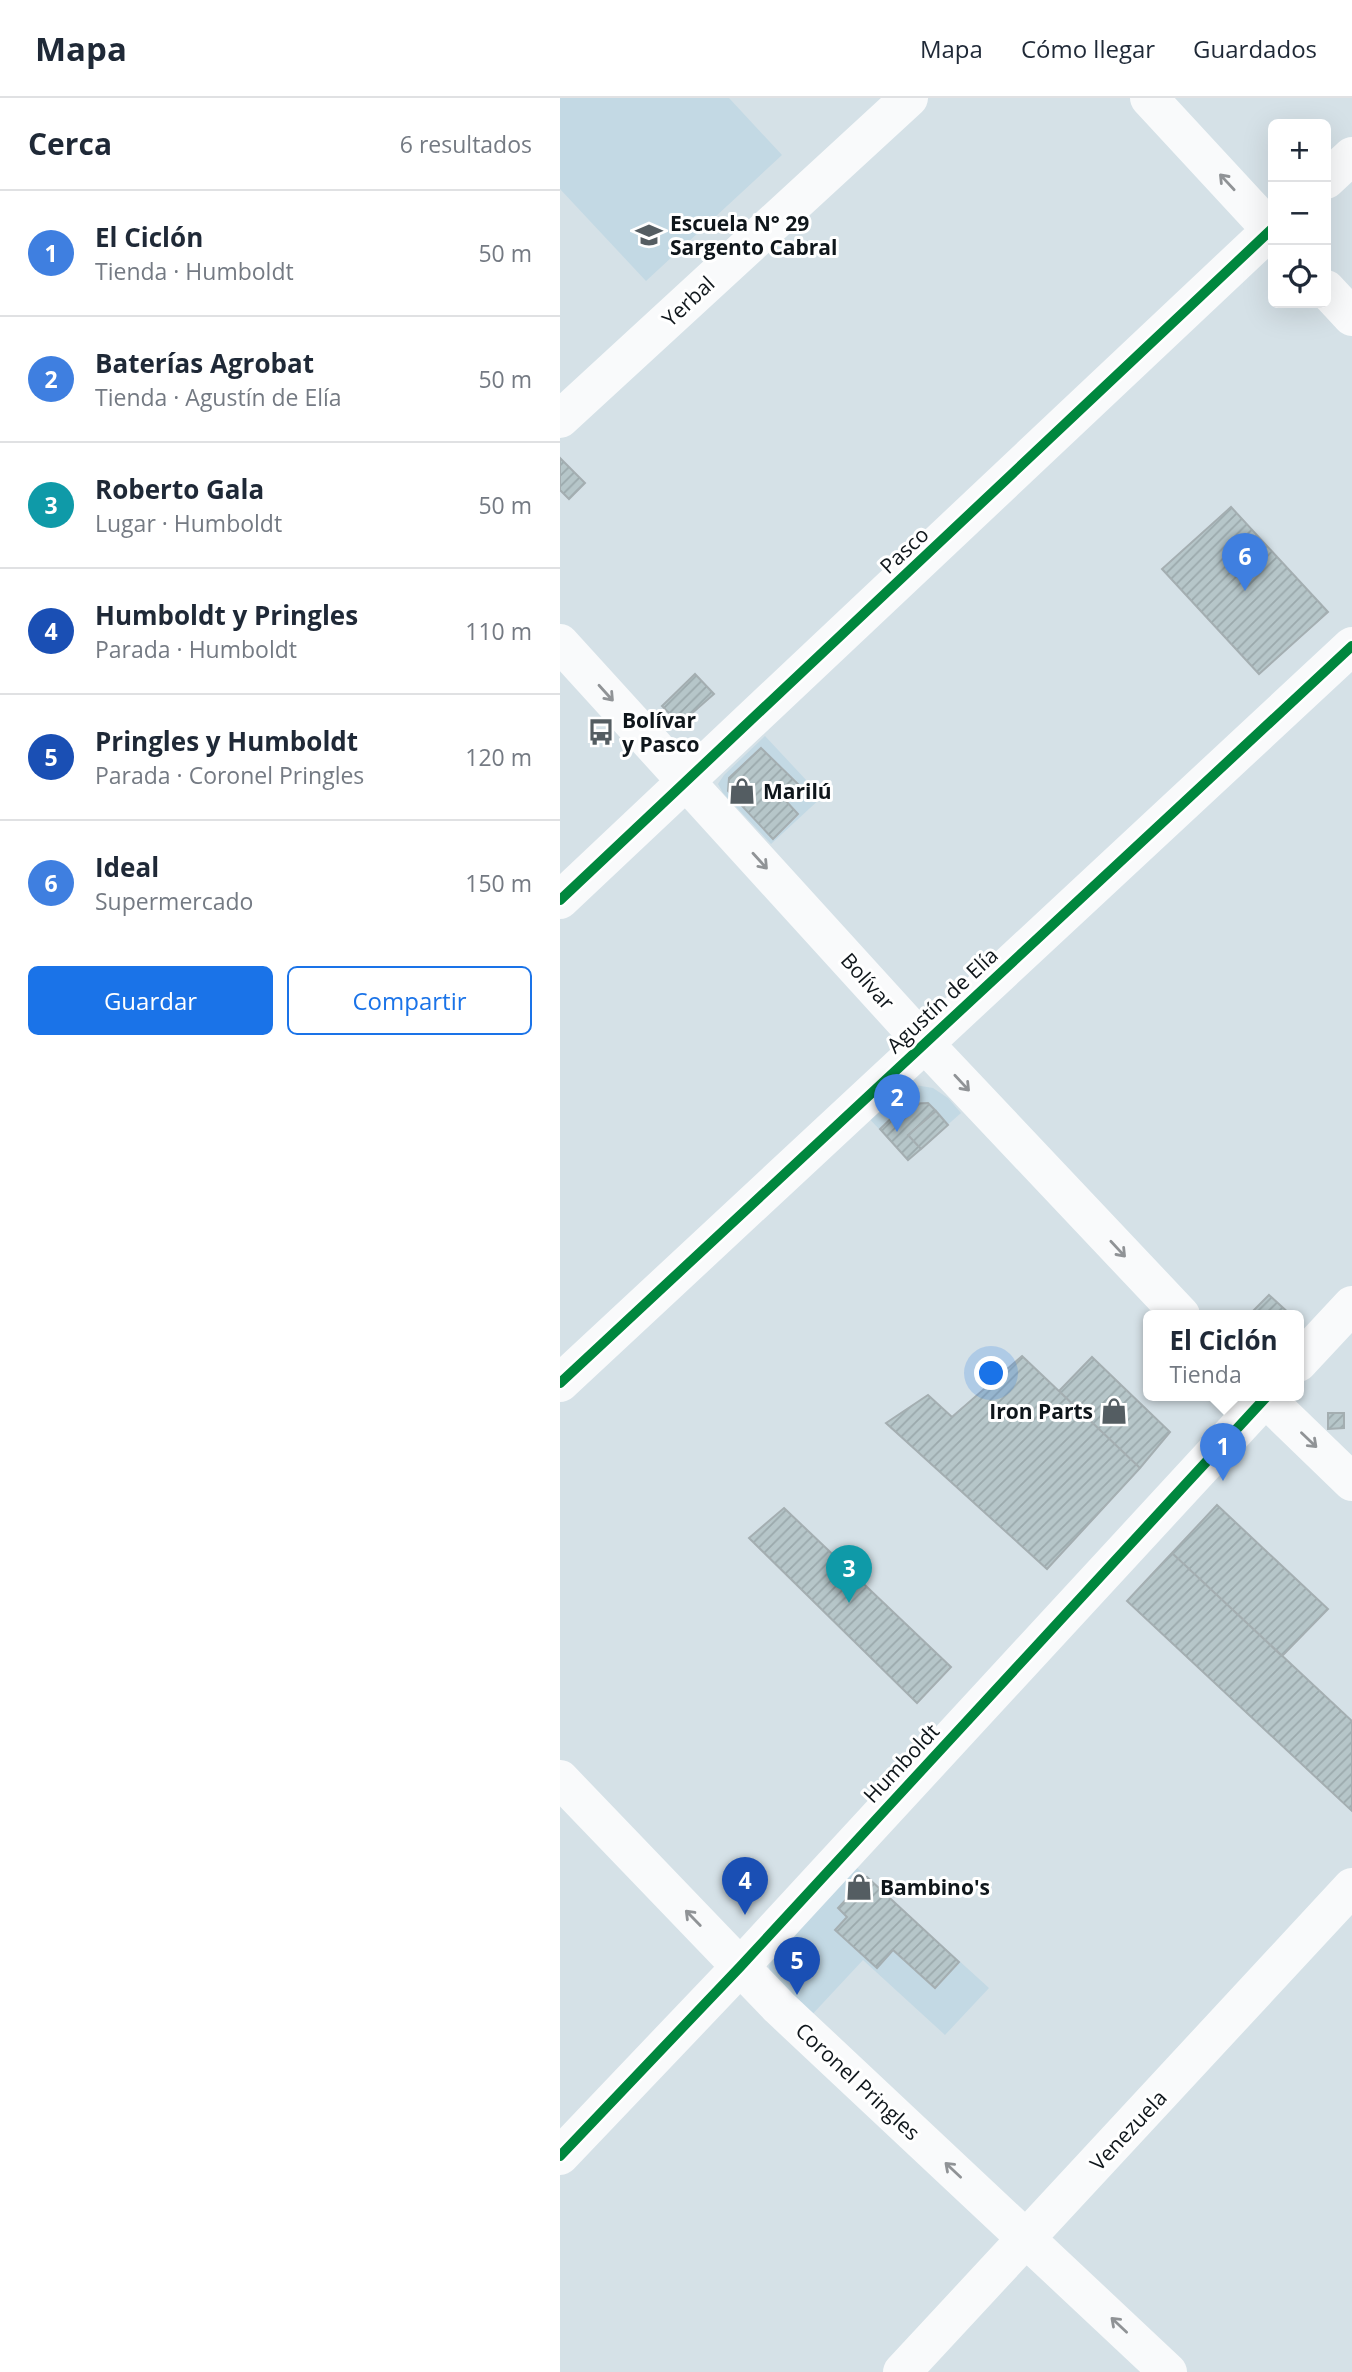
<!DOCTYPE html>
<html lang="es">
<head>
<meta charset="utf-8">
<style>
  body { margin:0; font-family:"Open Sans",sans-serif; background:#f2f2f3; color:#1f2937 }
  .controls { position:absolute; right:21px; top:21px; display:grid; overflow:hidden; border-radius:10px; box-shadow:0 7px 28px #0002 }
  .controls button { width:63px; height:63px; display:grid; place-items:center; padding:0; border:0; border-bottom:2px solid #e0e1e3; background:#fff; color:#1f2937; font:35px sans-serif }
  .you { position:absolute; left:432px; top:1276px; width:24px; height:24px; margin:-18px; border:5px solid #fff; border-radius:50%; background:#1a73e8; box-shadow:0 0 0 10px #1a73e833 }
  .badge { display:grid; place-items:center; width:46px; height:46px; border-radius:50%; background:#1a73e8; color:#fff; font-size:23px; font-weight:700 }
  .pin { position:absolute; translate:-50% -58px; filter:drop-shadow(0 2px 4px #0008) }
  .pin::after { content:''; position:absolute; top:37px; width:24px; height:21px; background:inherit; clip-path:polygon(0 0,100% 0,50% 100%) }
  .popup { position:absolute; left:583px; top:1212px; width:161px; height:91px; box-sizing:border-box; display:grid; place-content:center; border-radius:10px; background:#fff; filter:drop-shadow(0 2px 5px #0005); font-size:23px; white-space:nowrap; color:#747a83 }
  .popup b { font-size:26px; color:#1f2937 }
  .popup::after { content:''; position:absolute; left:50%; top:100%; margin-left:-14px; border:14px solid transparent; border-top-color:#fff }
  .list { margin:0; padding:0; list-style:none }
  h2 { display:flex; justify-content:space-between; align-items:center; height:91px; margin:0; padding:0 28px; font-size:30px }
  h2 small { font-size:23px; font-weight:400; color:#747a83 }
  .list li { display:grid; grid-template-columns:46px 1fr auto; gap:21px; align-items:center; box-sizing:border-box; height:126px; padding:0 28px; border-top:2px solid #e0e1e3 }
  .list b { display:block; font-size:26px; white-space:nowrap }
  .list p { margin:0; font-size:23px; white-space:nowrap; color:#747a83 }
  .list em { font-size:23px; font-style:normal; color:#747a83 }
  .actions { display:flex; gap:14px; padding:21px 28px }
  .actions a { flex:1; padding:16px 0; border:2px solid #1a73e8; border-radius:10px; text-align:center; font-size:24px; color:#1a73e8 }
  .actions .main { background:#1a73e8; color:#fff }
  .icon { flex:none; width:38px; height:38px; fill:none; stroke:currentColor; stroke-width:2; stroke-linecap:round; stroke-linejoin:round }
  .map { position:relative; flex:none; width:792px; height:2274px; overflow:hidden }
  header { display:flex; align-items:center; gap:42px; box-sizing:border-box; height:98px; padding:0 35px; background:#fff; border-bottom:2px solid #e0e1e3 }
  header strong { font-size:33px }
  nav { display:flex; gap:38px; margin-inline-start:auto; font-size:24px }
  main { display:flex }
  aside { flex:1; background:#fff }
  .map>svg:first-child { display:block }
  .built { fill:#c3d9e4 }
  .building { fill:url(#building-hatch); stroke:#a4aeb1; stroke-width:2 }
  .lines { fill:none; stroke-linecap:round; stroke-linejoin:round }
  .minor { stroke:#f9fafb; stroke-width:38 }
  .cycleway-casing { stroke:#fff; stroke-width:15 }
  .cycleway { stroke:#00873e; stroke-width:10 }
  .oneway { stroke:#909396 }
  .labels { text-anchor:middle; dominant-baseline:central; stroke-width:6; stroke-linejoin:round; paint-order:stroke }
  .poi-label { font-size:21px; font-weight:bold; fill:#0f161b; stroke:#fff; text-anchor:start }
  .street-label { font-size:21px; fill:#0f161b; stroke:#fff }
</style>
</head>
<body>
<header>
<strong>Mapa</strong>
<nav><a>Mapa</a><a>Cómo llegar</a><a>Guardados</a></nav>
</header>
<main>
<aside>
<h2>Cerca<small>6 resultados</small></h2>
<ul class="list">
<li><span class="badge" style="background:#3f7fe0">1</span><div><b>El Ciclón</b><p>Tienda · Humboldt</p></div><em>50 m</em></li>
<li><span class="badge" style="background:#3f7fe0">2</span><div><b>Baterías Agrobat</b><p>Tienda · Agustín de Elía</p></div><em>50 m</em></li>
<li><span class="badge" style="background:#0f9aa8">3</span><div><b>Roberto Gala</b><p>Lugar · Humboldt</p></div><em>50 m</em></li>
<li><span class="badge" style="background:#1a4fb4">4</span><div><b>Humboldt y Pringles</b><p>Parada · Humboldt</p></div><em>110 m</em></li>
<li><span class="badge" style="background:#1a4fb4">5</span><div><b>Pringles y Humboldt</b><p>Parada · Coronel Pringles</p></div><em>120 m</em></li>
<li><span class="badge" style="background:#3f7fe0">6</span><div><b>Ideal</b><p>Supermercado</p></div><em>150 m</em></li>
</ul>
<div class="actions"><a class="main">Guardar</a><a>Compartir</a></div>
</aside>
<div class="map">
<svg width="792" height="2274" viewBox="0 0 792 2274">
  <defs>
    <pattern id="building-hatch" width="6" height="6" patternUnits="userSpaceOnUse" patternTransform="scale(1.75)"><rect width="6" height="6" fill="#b6c6c9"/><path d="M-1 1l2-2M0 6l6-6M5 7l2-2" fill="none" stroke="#9ba9ac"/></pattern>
  </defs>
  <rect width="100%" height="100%" fill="#d5e1e7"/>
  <path class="built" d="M 0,0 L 169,0 L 222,57 L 86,183 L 0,91 Z
    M 205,638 L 262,699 L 211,746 L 163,695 L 158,686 L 164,677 Z
    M 349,986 L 373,990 L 388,1000 L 401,1015 L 348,1062 L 305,1016 Z
    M 296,1769 L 429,1890 L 385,1937 L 303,1862 L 248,1921 L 211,1880 L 209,1868 L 215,1858 Z"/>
  <path class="building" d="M 0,360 L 25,385 L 9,401 L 0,392 Z
    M 671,409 L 768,514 L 699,576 L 602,471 Z
    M 135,576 L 154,596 L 130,617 L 111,617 L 102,608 Z
    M 201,650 L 239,687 L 225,702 L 238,716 L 213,741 L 168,693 L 169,680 Z
    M 368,1005 L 376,1013 L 348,1037 L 361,1051 L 348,1062 L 320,1031 L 346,1006 Z
    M 376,1013 L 388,1027 L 361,1051 L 348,1037 Z
    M 709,1197 L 731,1217 L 689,1217 Z
    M 462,1258 L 580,1370 L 487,1471 L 326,1325 L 368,1297 L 392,1319 Z
    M 532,1259 L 610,1334 L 580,1370 L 499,1293 Z
    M 768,1315 L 784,1315 L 784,1330 L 768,1331 Z
    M 657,1407 L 768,1511 L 722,1558 L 612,1455 Z
    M 224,1410 L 391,1569 L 357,1605 L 189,1440 Z
    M 612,1455 L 792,1623 L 792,1713 L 567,1503 Z
    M 307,1779 L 399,1864 L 375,1890 L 333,1852 L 317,1870 L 275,1832 L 287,1819 L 278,1810 Z"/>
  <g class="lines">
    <path class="minor" d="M 589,0 L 713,134
      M 766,82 L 792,58
      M 766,191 L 792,219
      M 0,321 L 349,0
      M 0,545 L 364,945 L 621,1217
      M 0,802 L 713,130
      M 738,1265 L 792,1207
      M 0,1285 L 792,548
      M 702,1297 L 792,1384
      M 0,1681 L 219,1909 L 608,2274
      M 0,2058 L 180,1869 L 708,1297
      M 342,2274 L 792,1789"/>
    <defs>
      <path id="cycleway" d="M 0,802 L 713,130
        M 0,1285 L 792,548
        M 0,2058 L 180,1869 L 708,1297"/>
    </defs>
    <use href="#cycleway" class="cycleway-casing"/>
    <use href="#cycleway" class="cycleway"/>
  </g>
  <defs><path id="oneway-shaft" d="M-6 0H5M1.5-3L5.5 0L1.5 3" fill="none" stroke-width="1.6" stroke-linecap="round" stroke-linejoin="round" transform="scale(1.75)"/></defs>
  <g class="oneway">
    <use href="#oneway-shaft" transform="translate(667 84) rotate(-133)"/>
    <use href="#oneway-shaft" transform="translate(46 595) rotate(48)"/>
    <use href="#oneway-shaft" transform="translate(200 763) rotate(48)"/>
    <use href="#oneway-shaft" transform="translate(402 985) rotate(47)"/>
    <use href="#oneway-shaft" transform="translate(558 1151) rotate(47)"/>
    <use href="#oneway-shaft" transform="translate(749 1342) rotate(44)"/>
    <use href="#oneway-shaft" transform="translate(133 1820) rotate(-134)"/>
    <use href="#oneway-shaft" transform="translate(393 2072) rotate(-137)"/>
    <use href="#oneway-shaft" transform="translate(559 2227) rotate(-137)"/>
  </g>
  <defs>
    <symbol id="school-bare" viewBox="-9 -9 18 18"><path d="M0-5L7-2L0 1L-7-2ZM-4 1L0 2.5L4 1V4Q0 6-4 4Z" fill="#545d62" stroke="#fff" stroke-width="2.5" paint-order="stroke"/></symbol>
    <symbol id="bus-bare" viewBox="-9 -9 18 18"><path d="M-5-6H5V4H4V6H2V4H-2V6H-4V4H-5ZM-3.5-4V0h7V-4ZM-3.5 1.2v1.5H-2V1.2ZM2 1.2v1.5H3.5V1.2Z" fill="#545d62" stroke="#fff" stroke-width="2.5" paint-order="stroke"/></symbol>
    <symbol id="shop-bare" viewBox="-9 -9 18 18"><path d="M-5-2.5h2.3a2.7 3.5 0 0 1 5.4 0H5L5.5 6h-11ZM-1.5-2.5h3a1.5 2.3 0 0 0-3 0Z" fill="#545d62" stroke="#fff" stroke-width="2.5" paint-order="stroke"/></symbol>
  </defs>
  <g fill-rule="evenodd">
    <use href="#school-bare" x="70" y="118" width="38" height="38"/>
    <use href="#bus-bare" x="22" y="615" width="38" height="38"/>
    <use href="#shop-bare" x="163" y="674" width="38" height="38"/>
    <use href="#shop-bare" x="535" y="1294" width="38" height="38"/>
    <use href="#shop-bare" x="280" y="1770" width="38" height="38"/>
  </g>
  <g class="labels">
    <g class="poi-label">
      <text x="110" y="125">Escuela N° 29<tspan x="110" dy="24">Sargento Cabral</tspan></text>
      <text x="62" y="622">Bolívar<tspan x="62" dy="24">y Pasco</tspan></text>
      <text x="203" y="693">Marilú</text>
      <text x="533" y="1313" text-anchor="end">Iron Parts</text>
      <text x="320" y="1789">Bambino's</text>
    </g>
    <g class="street-label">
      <text transform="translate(128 203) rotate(-43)">Yerbal</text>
      <text transform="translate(344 452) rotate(-43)">Pasco</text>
      <text transform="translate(308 883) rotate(48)">Bolívar</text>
      <text transform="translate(382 902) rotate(-43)">Agustín de Elía</text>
      <text transform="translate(341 1665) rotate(-47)">Humboldt</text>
      <text transform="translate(298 1983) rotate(43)">Coronel Pringles</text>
      <text transform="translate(568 2032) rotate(-47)">Venezuela</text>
    </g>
  </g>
</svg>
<div class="controls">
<button>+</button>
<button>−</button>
<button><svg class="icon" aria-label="locate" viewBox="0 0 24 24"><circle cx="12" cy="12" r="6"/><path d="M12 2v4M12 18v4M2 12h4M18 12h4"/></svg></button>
</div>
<div class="you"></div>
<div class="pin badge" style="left:663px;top:1383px;background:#3f7fe0">1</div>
<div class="popup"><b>El Ciclón</b>Tienda</div>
<div class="pin badge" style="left:337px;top:1034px;background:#3f7fe0">2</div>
<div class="pin badge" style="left:289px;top:1505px;background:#0f9aa8">3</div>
<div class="pin badge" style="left:185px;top:1817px;background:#1a4fb4">4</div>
<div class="pin badge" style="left:237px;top:1897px;background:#1a4fb4">5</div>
<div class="pin badge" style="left:685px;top:493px;background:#3f7fe0">6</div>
</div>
</main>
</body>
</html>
